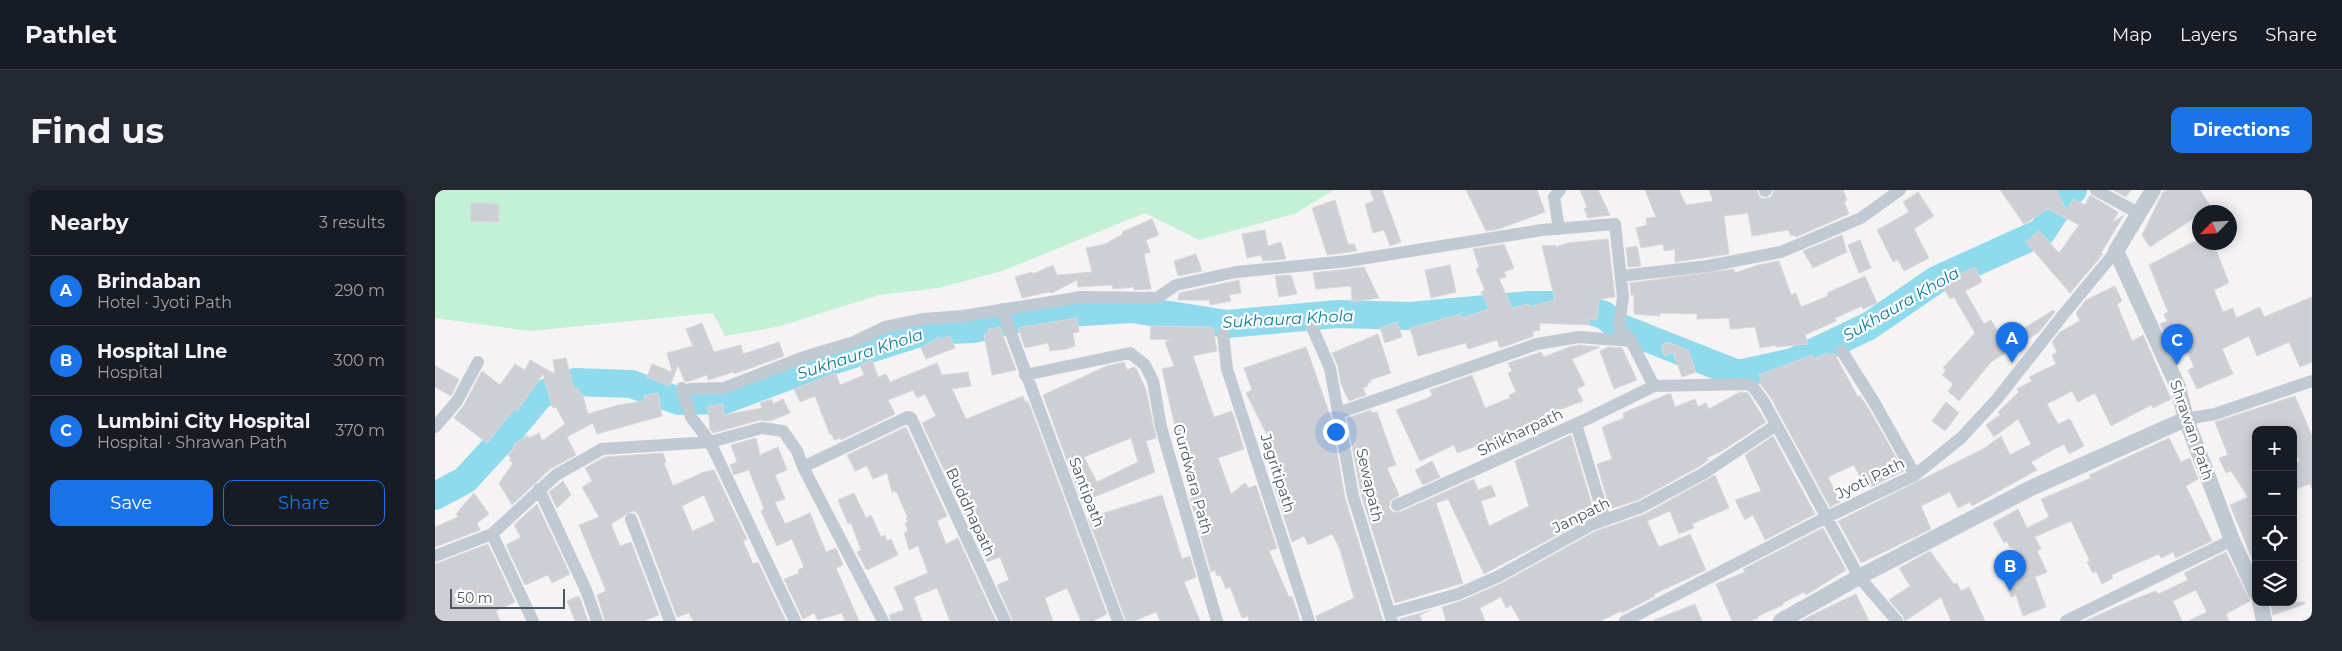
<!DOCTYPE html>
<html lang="en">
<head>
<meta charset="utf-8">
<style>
  body { margin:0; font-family:Montserrat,sans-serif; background:#242831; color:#f1f3f6 }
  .controls { position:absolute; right:15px; bottom:15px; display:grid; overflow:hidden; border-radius:10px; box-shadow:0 2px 12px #0003 }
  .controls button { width:45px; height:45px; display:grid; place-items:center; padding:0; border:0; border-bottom:1px solid #363941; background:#171b24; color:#f1f3f6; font:25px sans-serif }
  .compass { position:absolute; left:1757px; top:15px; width:45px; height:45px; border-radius:50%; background:#171b24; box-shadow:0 2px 12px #0003; rotate:245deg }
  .scale { position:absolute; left:15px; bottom:12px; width:115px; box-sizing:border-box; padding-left:5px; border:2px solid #4a5661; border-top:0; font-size:14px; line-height:18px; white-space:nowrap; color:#4a5661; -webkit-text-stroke:4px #fff; paint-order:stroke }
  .you { position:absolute; left:900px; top:241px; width:18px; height:18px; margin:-12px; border:4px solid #fff; border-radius:50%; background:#1a73e8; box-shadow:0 0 0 8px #1a73e833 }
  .badge { display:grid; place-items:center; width:32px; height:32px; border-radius:50%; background:#1a73e8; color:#fff; font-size:16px; font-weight:700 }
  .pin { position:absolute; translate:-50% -41px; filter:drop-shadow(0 1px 2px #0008) }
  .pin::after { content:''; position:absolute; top:26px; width:18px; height:15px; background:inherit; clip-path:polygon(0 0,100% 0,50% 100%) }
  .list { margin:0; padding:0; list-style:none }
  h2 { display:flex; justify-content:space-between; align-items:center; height:65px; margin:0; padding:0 20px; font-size:21px }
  h2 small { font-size:16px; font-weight:400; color:#9ea1a6 }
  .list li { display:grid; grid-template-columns:32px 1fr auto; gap:15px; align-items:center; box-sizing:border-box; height:70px; padding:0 20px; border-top:1px solid #363941 }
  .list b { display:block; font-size:19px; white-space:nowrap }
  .list p { margin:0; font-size:16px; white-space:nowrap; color:#9ea1a6 }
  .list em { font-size:16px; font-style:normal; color:#9ea1a6 }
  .actions { display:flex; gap:10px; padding:15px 20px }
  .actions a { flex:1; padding:11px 0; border:1px solid #1a73e8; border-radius:10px; text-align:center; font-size:18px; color:#1a73e8 }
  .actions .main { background:#1a73e8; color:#fff }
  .icon { flex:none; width:28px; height:28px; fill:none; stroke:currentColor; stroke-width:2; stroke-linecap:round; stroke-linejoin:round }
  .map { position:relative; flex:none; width:1877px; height:431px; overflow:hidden; border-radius:10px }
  header { display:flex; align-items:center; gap:30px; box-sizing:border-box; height:70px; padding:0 25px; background:#171b24; border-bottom:1px solid #363941 }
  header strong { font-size:24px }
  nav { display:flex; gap:28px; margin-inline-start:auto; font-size:18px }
  .intro { display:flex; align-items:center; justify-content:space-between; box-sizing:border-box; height:120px; padding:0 30px }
  h1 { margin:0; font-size:35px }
  .button { padding:12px 22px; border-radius:10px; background:#1a73e8; color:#fff; font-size:18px; font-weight:700 }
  main { display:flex; gap:30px; padding:0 30px }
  aside { flex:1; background:#171b24; border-radius:10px; box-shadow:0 2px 12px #0003 }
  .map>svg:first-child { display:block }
  .green { fill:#c3f1d5 }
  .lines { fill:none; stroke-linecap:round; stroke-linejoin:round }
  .river { stroke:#90daee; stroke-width:28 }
  .building { fill:#cdcfd5; stroke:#d7d9de; fill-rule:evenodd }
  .minor { stroke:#c1cad2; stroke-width:12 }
  .tertiary { stroke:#c1cad2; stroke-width:16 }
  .labels { text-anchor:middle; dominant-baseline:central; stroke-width:4.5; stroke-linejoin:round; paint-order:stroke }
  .street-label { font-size:15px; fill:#4a5661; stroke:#fff }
  .water-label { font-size:16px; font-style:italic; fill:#0c7c9b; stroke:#fff }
</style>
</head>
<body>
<header>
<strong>Pathlet</strong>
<nav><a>Map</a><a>Layers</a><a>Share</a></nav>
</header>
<div class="intro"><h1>Find us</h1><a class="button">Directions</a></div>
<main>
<aside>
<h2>Nearby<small>3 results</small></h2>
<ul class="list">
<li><span class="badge">A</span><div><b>Brindaban</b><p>Hotel · Jyoti Path</p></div><em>290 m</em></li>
<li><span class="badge">B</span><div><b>Hospital LIne</b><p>Hospital</p></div><em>300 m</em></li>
<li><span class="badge">C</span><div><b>Lumbini City Hospital</b><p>Hospital · Shrawan Path</p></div><em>370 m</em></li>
</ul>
<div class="actions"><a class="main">Save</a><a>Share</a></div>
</aside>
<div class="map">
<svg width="1877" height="431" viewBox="0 0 1877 431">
  <rect width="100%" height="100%" fill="#f5f3f3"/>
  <path class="green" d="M 0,0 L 899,0 L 859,24 L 764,50 L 710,23 L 567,81 L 503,98 L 444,105 L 342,137 L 290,146 L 278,123 L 95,141 L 0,128 Z"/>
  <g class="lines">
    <path class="river" d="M 0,306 L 30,290 L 76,240 L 105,205 L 140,192 L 196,194 L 244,211 L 290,210 L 378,177 L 491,141 L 538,139 L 599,125 L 697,119 L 792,134 L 902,124 L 975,126 L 1093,115 L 1136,115 L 1169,125 L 1184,137 L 1303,184 L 1358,172 L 1434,136 L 1501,90 L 1607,42 L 1629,8 L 1638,0"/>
  </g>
  <path class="building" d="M 935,0 L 947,0 L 966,52 L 955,56 L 949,40 L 938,43 L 930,14 L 939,11 Z
    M 1031,0 L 1102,0 L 1110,22 L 1064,39 L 1051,41 Z
    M 1145,0 L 1163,0 L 1175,25 L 1153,28 L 1149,19 L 1152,17 Z
    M 1210,0 L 1244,0 L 1251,15 L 1278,11 L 1274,0 L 1322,0 L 1324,6 L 1328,9 L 1336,7 L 1339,0 L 1408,0 L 1412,10 L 1409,12 L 1414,24 L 1361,47 L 1360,45 L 1356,46 L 1353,40 L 1317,46 L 1313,23 L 1289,26 L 1294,64 L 1240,72 L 1240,59 L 1229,61 L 1228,54 L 1206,58 L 1201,38 L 1212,35 L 1211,28 L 1221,27 Z
    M 1565,0 L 1621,0 L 1632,21 L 1638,9 L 1650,15 L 1655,5 L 1683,22 L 1678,32 L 1689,25 L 1666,63 L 1668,64 L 1635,103 L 1591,52 L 1604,41 L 1624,63 L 1644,35 L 1613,19 L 1589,34 Z
    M 1678,0 L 1696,0 L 1691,7 Z
    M 1732,0 L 1765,0 L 1776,17 L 1715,57 L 1707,45 L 1728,2 Z
    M 1483,2 L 1499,26 L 1479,39 L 1494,68 L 1469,81 L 1463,70 L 1458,72 L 1442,40 L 1474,22 L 1468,12 Z
    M 900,10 L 913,54 L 919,54 L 922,61 L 892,65 L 877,18 Z
    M 36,13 L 64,14 L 64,32 L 35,31 Z
    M 717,29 L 724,45 L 711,50 L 715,62 L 709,64 L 716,99 L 699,100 L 699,97 L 678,99 L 677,95 L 643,97 L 642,90 L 617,103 L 614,102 L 587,108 L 580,87 L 597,82 L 598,84 L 618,75 L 622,85 L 657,82 L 651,58 L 670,54 L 688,44 L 687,42 Z
    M 830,40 L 833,56 L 846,52 L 851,69 L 828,71 L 826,65 L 812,68 L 807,44 Z
    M 1407,45 L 1412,62 L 1378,78 L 1368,61 Z
    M 1173,49 L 1180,107 L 1164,109 L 1162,130 L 1153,129 L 1155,135 L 1104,133 L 1105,140 L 1097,142 L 1099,146 L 1065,158 L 1062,150 L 1033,159 L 1031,153 L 983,166 L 975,138 L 1026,124 L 1027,128 L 1054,119 L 1046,102 L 1050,100 L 1041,79 L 1044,77 L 1038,59 L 1069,54 L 1079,78 L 1069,82 L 1071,87 L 1064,89 L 1077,118 L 1094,114 L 1095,117 L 1120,110 L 1107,56 L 1120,55 L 1121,57 L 1132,53 Z
    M 1425,50 L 1436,78 L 1424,83 L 1413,55 Z
    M 1758,52 L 1778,52 L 1794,93 L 1779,100 L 1788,122 L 1798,118 L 1801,128 L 1825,117 L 1829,127 L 1877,107 L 1877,172 L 1865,177 L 1854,152 L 1822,166 L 1814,146 L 1787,159 L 1798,184 L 1762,199 L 1753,180 L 1759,177 L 1748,152 L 1736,158 L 1725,134 L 1732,131 L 1729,124 L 1733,122 L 1714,75 Z
    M 1202,56 L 1206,76 L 1193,77 L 1191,58 Z
    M 761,64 L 767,81 L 743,86 L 739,71 Z
    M 1344,71 L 1356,105 L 1361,103 L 1366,117 L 1393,106 L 1392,103 L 1430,86 L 1442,113 L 1428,119 L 1427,116 L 1400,128 L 1401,131 L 1370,145 L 1373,154 L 1341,157 L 1341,155 L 1325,158 L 1320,137 L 1295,139 L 1294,128 L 1262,129 L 1262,124 L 1225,123 L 1225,126 L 1199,124 L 1199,105 L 1196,105 L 1195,93 L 1299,79 L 1300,83 L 1323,75 Z
    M 1015,75 L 1021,102 L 996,108 L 990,80 Z
    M 929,77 L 944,108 L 917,112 L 916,96 L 881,99 L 878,83 Z
    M 1540,77 L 1547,92 L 1530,101 L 1549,134 L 1556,130 L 1566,147 L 1575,141 L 1577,146 L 1618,120 L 1620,122 L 1604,142 L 1556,172 L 1524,211 L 1513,201 L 1518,194 L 1507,185 L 1511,180 L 1508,178 L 1540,143 L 1519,107 L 1515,109 L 1506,93 Z
    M 856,85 L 862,104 L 844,107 L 840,86 Z
    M 804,90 L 806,103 L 794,105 L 796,111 L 775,115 L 774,110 L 743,110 L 744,103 Z
    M 1680,96 L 1687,111 L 1682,114 L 1697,151 L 1708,145 L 1736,209 L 1718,218 L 1716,215 L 1676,236 L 1660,203 L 1643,212 L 1637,201 L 1612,214 L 1623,234 L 1635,229 L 1649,256 L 1634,264 L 1629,254 L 1596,272 L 1602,280 L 1537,316 L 1535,312 L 1523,318 L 1515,302 L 1486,316 L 1496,339 L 1426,373 L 1403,331 L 1548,259 L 1566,246 L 1575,265 L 1596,254 L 1583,229 L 1559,247 L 1551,235 L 1565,225 L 1563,222 L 1584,202 L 1582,199 L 1597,191 L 1594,187 L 1621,174 L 1617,165 L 1622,162 L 1617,152 L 1625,142 L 1645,131 L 1641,123 L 1651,110 Z
    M 642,128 L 644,142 L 638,143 L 640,156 L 631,159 L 615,161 L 613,153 L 590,158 L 583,138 Z
    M 962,132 L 967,147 L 950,153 L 945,138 Z
    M 267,133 L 279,162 L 306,155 L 308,164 L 344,152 L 349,166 L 299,184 L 299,182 L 273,190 L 272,185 L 252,192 L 249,190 L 243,175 L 235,196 L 212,187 L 217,174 L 237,182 L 232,163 L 258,156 L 251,139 Z
    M 716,136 L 778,137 L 782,161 L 758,166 L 779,227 L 797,221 L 809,259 L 783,268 L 796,304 L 810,293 L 814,298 L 821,295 L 842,358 L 834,361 L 854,407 L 857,406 L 865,431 L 814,431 L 813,426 L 807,428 L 795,397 L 791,399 L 785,385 L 782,386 L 780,380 L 776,382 L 753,301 L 755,300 L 749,276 L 755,275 L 745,250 L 743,250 L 727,179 L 739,176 L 730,152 L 736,150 L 715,149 Z
    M 565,137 L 581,180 L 557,185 L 549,145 L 554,143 L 553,139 Z
    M 943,144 L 956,183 L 935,190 L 936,192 L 932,193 L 933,196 L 928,198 L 931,205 L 914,211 L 906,194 L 903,176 L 897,163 Z
    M 515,146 L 520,158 L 491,169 L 486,158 L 504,147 L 505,150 Z
    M 1233,152 L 1253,160 L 1261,182 L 1247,187 L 1238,162 L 1230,166 L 1227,160 L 1227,155 Z
    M 1144,155 L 1165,157 L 1137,169 L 1150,195 L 1142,199 L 1148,211 L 1107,226 L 1111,238 L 1075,255 L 1074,252 L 1057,262 L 1054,256 L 1046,260 L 1044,255 L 1022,263 L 1019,255 L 985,271 L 961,220 L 993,208 L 997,205 L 995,200 L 1037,185 L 1050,218 L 1075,208 L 1074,205 L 1081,202 L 1073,183 L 1077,181 L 1073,173 L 1106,162 L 1109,167 L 1134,157 Z
    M 871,157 L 896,228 L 910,308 L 948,431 L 882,431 L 881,426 L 919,408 L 904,357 L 897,344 L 873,355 L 869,346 L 857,352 L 839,296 L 850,291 L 839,266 L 842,265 L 811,203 L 817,200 L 809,178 Z
    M 1173,157 L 1187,158 L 1202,190 L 1179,199 L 1165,161 Z
    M 1392,163 L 1393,166 L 1399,163 L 1423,207 L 1425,206 L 1432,216 L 1469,281 L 1436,297 L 1431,284 L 1425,287 L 1419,275 L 1393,287 L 1405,312 L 1395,317 L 1336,208 L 1324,192 L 1327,191 L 1324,185 L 1377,165 L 1379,169 Z
    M 131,168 L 139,200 L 143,198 L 144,204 L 147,203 L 153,224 L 183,215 L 210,211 L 209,206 L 223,203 L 227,226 L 162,244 L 158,233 L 132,247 L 141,265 L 115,279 L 77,315 L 64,293 L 78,273 L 74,270 L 76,268 L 73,265 L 81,256 L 78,255 L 93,245 L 94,248 L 104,243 L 107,251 L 130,234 L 121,217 L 118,218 L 108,184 L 82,221 L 79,219 L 52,253 L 19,228 L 29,215 L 47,181 L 65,195 L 80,174 L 90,180 L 95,170 L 120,184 L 118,170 Z
    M 437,170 L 443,187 L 451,184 L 455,192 L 502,173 L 507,185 L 533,182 L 536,196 L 517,199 L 531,229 L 588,206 L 590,212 L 593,211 L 672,424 L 658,431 L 646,431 L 632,398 L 610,408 L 618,431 L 578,431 L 562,395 L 574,390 L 565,367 L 552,372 L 487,233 L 501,226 L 490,204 L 482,208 L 478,200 L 453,210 L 460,224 L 406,250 L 405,248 L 399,250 L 397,244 L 395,245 L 380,206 L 365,212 L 359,199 L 401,183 L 405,195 L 429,185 L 425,175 Z
    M 689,172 L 692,180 L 699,177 L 701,178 L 711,200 L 721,248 L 711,251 L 720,282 L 647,312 L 608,205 L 672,176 ZM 696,248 L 703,272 L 662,292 L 649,267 Z
    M 0,176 L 24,189 L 16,206 L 0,197 Z
    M 1305,202 L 1313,203 L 1331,232 L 1287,261 L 1272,268 L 1273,270 L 1265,276 L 1203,310 L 1175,319 L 1162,274 L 1177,269 L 1167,237 L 1189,228 L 1188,223 L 1233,204 L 1236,204 L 1240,217 L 1260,209 L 1263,217 L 1271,213 L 1274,219 Z
    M 1860,206 L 1877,246 L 1877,298 L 1875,294 L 1858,300 L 1858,274 L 1865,271 L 1858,258 L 1858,240 L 1821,240 L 1821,378 L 1795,315 L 1813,307 L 1796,281 L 1791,283 L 1784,268 L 1793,265 L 1780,232 Z
    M 337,209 L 338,214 L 348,209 L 355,223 L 335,231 L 325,230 L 278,243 L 275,239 L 273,216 L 288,214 L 289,225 L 327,218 L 325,213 Z
    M 1511,212 L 1524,223 L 1510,241 L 1497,231 Z
    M 936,220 L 937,223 L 942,222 L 961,275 L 952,278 L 964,305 L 955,311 L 954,318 L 958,322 L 965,322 L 1039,289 L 1043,300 L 1056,295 L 1061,306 L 1046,311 L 1054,336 L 1094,316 L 1080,271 L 1136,245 L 1160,325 L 1049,384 L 1013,309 L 1001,313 L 1028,393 L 960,413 L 926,304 L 912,228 Z
    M 471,237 L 512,326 L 502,331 L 511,354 L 523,348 L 561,431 L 515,431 L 502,398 L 479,407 L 487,431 L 456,431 L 454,425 L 469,420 L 459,397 L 493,383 L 483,356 L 474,360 L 469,343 L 473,341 L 470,333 L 473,332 L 471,329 L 473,328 L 461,301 L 457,302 L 452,283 L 438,289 L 432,276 L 420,281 L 412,265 Z
    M 1338,246 L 1380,324 L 1330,350 L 1318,325 L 1310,330 L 1300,310 L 1326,301 L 1310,265 Z
    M 321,248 L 325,265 L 343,257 L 352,280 L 340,285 L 350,309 L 340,312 L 350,334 L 375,323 L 391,362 L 401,358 L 408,375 L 401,378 L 424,431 L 410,431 L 407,423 L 383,430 L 379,423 L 368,429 L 349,389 L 364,383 L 363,380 L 369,377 L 357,349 L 342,356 L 326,321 L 329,319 L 314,280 L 299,285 L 295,275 L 302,272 L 296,255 Z
    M 1734,248 L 1746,272 L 1755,268 L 1763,289 L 1751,296 L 1777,351 L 1741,368 L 1738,362 L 1726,368 L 1724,364 L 1676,385 L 1678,388 L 1667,394 L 1661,381 L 1658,383 L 1652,372 L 1655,371 L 1636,331 L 1600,347 L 1606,359 L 1602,361 L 1612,382 L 1600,387 L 1611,417 L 1588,426 L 1581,405 L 1576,407 L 1570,391 L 1588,384 L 1585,377 L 1587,376 L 1578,357 L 1575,358 L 1572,351 L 1569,353 L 1558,333 L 1583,319 L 1592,338 L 1614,327 L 1606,309 L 1656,288 L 1654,285 Z
    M 228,263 L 231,272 L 229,273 L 238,296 L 269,282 L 279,280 L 312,349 L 308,351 L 318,374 L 323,372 L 351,431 L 258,431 L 254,423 L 242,427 L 204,326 L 200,321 L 197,321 L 176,334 L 185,356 L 196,352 L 224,425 L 209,431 L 170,431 L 162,405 L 171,401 L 144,335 L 164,327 L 147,297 L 157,291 L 150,278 L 170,267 ZM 269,305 L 280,331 L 257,341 L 247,316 Z
    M 997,271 L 1005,287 L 988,295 L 980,280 Z
    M 1280,285 L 1294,318 L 1257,334 L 1259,338 L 1244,344 L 1235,321 L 1212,331 L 1224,357 L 1255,344 L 1271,380 L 1219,404 L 1220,406 L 1187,423 L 1187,421 L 1165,431 L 1085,431 L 1076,415 L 1071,418 L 1066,407 L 1045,418 L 1050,431 L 1011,431 L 1007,417 L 1026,411 L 1067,393 L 1161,341 L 1210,324 Z
    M 128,291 L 136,305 L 122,318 L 114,302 Z
    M 39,303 L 54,324 L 42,333 L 45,340 L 0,357 L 0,337 L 23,327 L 21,324 Z
    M 419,303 L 431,328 L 436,325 L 446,347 L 450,345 L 452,351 L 456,349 L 463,365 L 432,380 L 422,362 L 426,360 L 416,333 L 413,334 L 403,310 Z
    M 727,305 L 747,369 L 755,366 L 761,387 L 749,392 L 765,431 L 725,431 L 721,422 L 699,431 L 691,431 L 653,328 Z
    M 102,314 L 135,384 L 117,393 L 113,385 L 90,395 L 71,355 L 86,347 L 79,335 Z
    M 1388,338 L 1411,380 L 1371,405 L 1369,402 L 1348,413 L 1348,415 L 1323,426 L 1323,428 L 1315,431 L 1297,431 L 1281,394 L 1310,382 L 1308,379 Z
    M 53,354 L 80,412 L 61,421 L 65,431 L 0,431 L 0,374 Z
    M 1495,361 L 1519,394 L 1522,393 L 1526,401 L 1534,397 L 1550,431 L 1516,431 L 1506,407 L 1470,431 L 1468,426 L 1454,410 L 1475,396 L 1464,378 Z
    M 1791,362 L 1815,411 L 1791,424 L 1794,431 L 1753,431 L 1772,422 L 1761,400 L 1738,411 L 1747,431 L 1650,431 L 1697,410 L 1721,401 L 1723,404 L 1753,390 L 1749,383 Z
    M 1421,404 L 1434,431 L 1366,431 L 1377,425 Z
    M 144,406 L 153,431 L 140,431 L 132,411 Z
    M 1835,412 L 1870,412 L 1870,414 L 1838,425 Z
    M 1260,414 L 1267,431 L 1220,431 L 1219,430 Z
    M 996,420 L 985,425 L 987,431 L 965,431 L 965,429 Z"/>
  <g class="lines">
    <path class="minor" d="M 1661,0 L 1703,23
      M 1330,1 L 1331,0
      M 1124,39 L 1119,7 L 1125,0
      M 1186,86 L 1273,76 L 1346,62 L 1426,28 L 1465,0
      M 567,119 L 683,431
      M 877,137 L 895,178 L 918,306 L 957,431
      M 788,144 L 792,179 L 874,431
      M 1407,161 L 1439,212 L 1480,285
      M 590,185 L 695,163 L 710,175 L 718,191 L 726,237 L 782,431
      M 247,198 L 256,227 L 275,252 L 327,238 L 348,241 L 362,261 L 368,277 L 448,431
      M 248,206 L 255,199 L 289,198 L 369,167 L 419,152 L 450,137 L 489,129 L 528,126 L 646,107 L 722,108 L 741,95 L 801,82 L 913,71 L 1107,40 L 1180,34 L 1188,107 L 1184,137 L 1196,151 L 1219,196 L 1312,194 L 1318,197 L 1329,212 L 1424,387 L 1462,431
      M 903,223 L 1102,154 L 1144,147 L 1196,151
      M 1751,229 L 1780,224 L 1877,191
      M 1141,234 L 1170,330
      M 0,237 L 22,211 L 43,172
      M 368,277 L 473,227 L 476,228 L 570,431
      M 104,299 L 151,400 L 162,431
      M 962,315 L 1154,228 L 1219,196
      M 196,329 L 235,431
      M 57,344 L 98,431
      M 0,366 L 57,344 L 121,285 L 167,259 L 275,252 L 360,431
      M 955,423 L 1023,404 L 1064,386 L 1158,334 L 1206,317 L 1269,283 L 1341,235
      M 1190,431 L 1390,328 L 1480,285 L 1526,248 L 1562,209 L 1628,125 L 1681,61
      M 1631,431 L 1797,350"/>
    <path class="tertiary" d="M 1718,0 L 1681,61 L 1743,197 L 1751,229 L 1797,350 L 1821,403
      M 1825,412 L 1829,431
      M 1346,431 L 1424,387 L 1596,298 L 1751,229"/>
  </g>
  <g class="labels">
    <g class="street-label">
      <text transform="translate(1757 240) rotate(71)">Shrawan Path</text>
      <text transform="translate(1085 242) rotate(-25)">Shikharpath</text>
      <text transform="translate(843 283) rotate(72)">Jagritipath</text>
      <text transform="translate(1435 288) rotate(-26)">Jyoti Path</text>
      <text transform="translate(758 289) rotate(75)">Gurdwara Path</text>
      <text transform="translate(935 295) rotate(77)">Sewapath</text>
      <text transform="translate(652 302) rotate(69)">Santipath</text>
      <text transform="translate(536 322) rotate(65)">Buddhapath</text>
      <text transform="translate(1146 325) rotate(-26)">Janpath</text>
    </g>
    <g class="water-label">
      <text transform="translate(1466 114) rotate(-30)">Sukhaura Khola</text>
      <text transform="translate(853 129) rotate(-3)">Sukhaura Khola</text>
      <text transform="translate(425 164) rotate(-18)">Sukhaura Khola</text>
    </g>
  </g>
</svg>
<div class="controls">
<button>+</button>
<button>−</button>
<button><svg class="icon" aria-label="locate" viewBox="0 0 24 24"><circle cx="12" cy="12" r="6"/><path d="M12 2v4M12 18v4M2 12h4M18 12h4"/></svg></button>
<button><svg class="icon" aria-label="layers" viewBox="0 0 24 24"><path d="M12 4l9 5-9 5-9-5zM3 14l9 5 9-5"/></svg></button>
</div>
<svg class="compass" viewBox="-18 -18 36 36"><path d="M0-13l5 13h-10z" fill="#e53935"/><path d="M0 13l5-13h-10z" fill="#9ea1a6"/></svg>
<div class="scale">50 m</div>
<div class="you"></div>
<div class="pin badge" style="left:1577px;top:173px">A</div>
<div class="pin badge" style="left:1575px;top:401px">B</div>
<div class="pin badge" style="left:1742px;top:175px">C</div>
</div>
</main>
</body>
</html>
